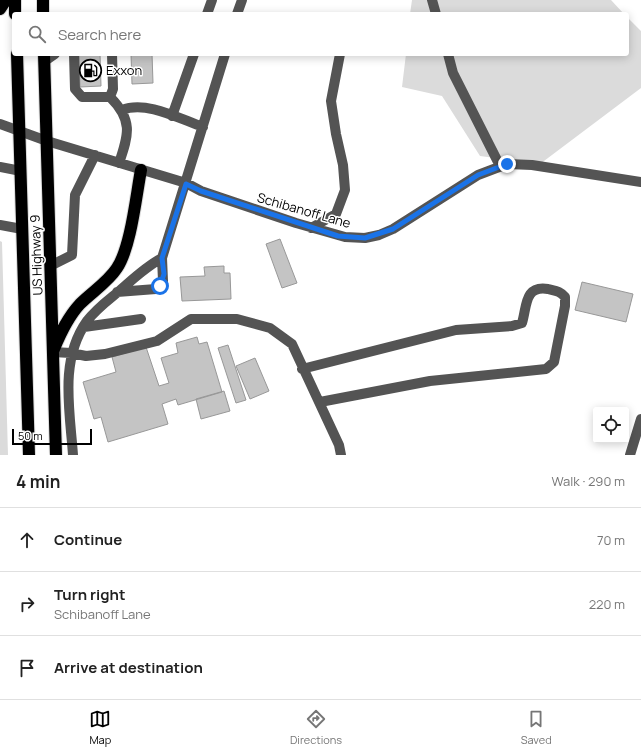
<!DOCTYPE html>
<html lang="en">
<head>
<meta charset="utf-8">
<style>
  body { margin:0; font-family:Manrope,sans-serif; background:#f6f6f6; color:#222 }
  .controls { position:absolute; right:12px; bottom:12px; display:grid; overflow:hidden; border-radius:4px; box-shadow:0 2px 10px #0003 }
  .controls button { width:36px; height:36px; display:grid; place-items:center; padding:0; border:0; border-bottom:1px solid #e0e0e0; background:#fff; color:#222; font:20px sans-serif }
  .scale { position:absolute; left:12px; bottom:10px; width:80px; box-sizing:border-box; padding-left:4px; border:2px solid #000; border-top:0; font-size:11px; line-height:14px; white-space:nowrap; color:#000; -webkit-text-stroke:3px #fff; paint-order:stroke }
  .stop { position:absolute; width:12px; height:12px; margin:-9px; border:3px solid #1a73e8; border-radius:50%; background:#fff }
  .stop.end { background:#1a73e8; border-color:#fff; box-shadow:0 1px 4px #0008 }
  .list { margin:0; padding:0; list-style:none }
  h2 { display:flex; justify-content:space-between; align-items:center; height:52px; margin:0; padding:0 16px; font-size:17px }
  h2 small { font-size:13px; font-weight:400; color:#767676 }
  .list li { display:grid; grid-template-columns:26px 1fr auto; gap:12px; align-items:center; box-sizing:border-box; height:64px; padding:0 16px; border-top:1px solid #e0e0e0 }
  .list b { display:block; font-size:15px; white-space:nowrap }
  .list p { margin:0; font-size:13px; white-space:nowrap; color:#767676 }
  .list em { font-size:13px; font-style:normal; color:#767676 }
  .icon { flex:none; width:22px; height:22px; fill:none; stroke:currentColor; stroke-width:2; stroke-linecap:round; stroke-linejoin:round }
  .map { position:relative; flex:none; width:641px; height:455px; overflow:hidden }
  .search { position:absolute; background:#fff; box-shadow:0 2px 10px #0003; left:12px; right:12px; top:12px; height:44px; display:flex; align-items:center; gap:10px; box-sizing:border-box; padding:0 14px; border-radius:4px; color:#767676; font-size:15px }
  .sheet { height:244px; background:#fff }
  nav { display:flex; justify-content:space-around; align-items:center; box-sizing:border-box; height:56px; border-top:1px solid #e0e0e0; background:#fff; font-size:11px; color:#767676 }
  nav a { display:grid; justify-items:center; gap:2px }
  nav .on { color:#000 }
  .map>svg:first-child { display:block }
  .green { fill:#dbdbdb }
  .building { fill:#c4c4c4; stroke:#989898 }
  .lines { fill:none; stroke-linecap:round; stroke-linejoin:round }
  .highway-casing { stroke:#dbdbdb; stroke-width:14 }
  .minor { stroke:#545454; stroke-width:10 }
  .highway { stroke:#000; stroke-width:12 }
  .route { stroke:#1a73e8; stroke-width:5 }
  .labels { text-anchor:middle; dominant-baseline:central; stroke-width:3; stroke-linejoin:round; paint-order:stroke }
  .poi-label { font-size:13px; fill:#000; stroke:#fff; text-anchor:start }
  .street-label { font-size:13px; fill:#000; stroke:#fff }
</style>
</head>
<body>
<div class="map">
<svg width="641" height="455" viewBox="0 0 641 455">
  <rect width="100%" height="100%" fill="#fff"/>
  <path class="green" d="M 412,0 L 611,0 L 624,14 L 410,14 Z
    M 627,17 L 641,31 L 641,88 L 540,164 L 480,156 L 442,96 L 402,87 L 406,54 L 627,54 Z
    M 0,241 L 2,242 L 8,455 L 0,455 Z"/>
  <path class="building" d="M 79,54 L 100,54 L 101,86 L 80,87 Z
    M 131,54 L 152,54 L 153,83 L 132,84 Z
    M 280,239 L 297,283 L 282,288 L 266,244 Z
    M 224,266 L 224,273 L 230,273 L 231,299 L 182,301 L 180,277 L 205,276 L 204,267 Z
    M 582,282 L 633,294 L 626,322 L 575,310 Z
    M 197,337 L 199,344 L 207,342 L 222,392 L 178,405 L 176,399 L 162,404 L 168,424 L 108,442 L 101,417 L 94,419 L 83,382 L 116,372 L 112,357 L 146,347 L 159,386 L 169,383 L 161,358 L 178,353 L 176,343 Z
    M 228,345 L 246,400 L 236,403 L 218,348 Z
    M 255,358 L 269,391 L 250,399 L 236,366 Z
    M 224,391 L 230,411 L 201,419 L 196,399 Z"/>
  <g class="lines">
    <defs>
      <path id="highway" d="M 15,0 L 15,14
        M 43,0 L 43,14
        M 0,9 L 6,0
        M 17,54 L 29,455
        M 44,54 L 56,455
        M 54,349 C 61,332 68,317 80,304 C 92,292 108,282 117,268 C 131,247 136,196 141,170"/>
    </defs>
    <use href="#highway" class="highway-casing"/>
    <path class="minor" d="M 432,0 L 436,14
      M 207,14 L 212,0
      M 237,14 L 242,0
      M 74,54 L 75,89 L 82,97 L 110,97 C 133,120 129,134 119,163
      M 448,54 L 453,73 L 500,166
      M 45,61 L 55,54
      M 110,97 L 113,89 L 112,54
      M 122,110 C 146,100 180,119 203,127
      M 172,116 L 194,54
      M 0,124 L 47,141 L 186,183 L 201,191 L 296,223 L 345,237 L 365,238 L 379,235 L 393,229 L 478,175 L 507,164 L 532,165 L 641,182
      M 0,167 L 21,171
      M 0,225 L 22,229
      M 311,228 L 336,214 L 345,190 L 343,165 L 336,134 L 331,101 L 340,54
      M 50,266 L 72,255 L 75,195 L 95,155
      M 117,292 L 156,289 L 163,281 L 162,258 L 225,54
      M 84,327 L 141,319
      M 53,352 L 71,353 L 86,356 L 105,354 L 157,341 L 191,319 L 237,319 L 270,328 L 292,344 L 339,445 L 341,455
      M 302,369 L 456,330 L 512,326 L 522,323 C 527,307 524,285 548,289 C 556,291 560,291 565,297 L 565,306 L 554,362 L 546,369 L 430,381 L 320,402
      M 73,455 C 70,411 59,360 87,321 C 96,309 107,301 118,292 C 132,280 145,267 162,258
      M 630,455 L 641,419"/>
    <use href="#highway" class="highway"/>
  </g>
  <g class="lines">
    <path class="route" d="M 160,286 L 164,274 L 162,258 L 186,184 L 201,191 L 338,236 L 365,238 L 393,229 L 478,175 L 507,164"/>
  </g>
  <defs>
    <symbol id="fuel-ring" viewBox="-11 -11 22 22"><circle r="9.5" fill="#fff" stroke="#000" stroke-width="1.5"/><path d="M-5.5-6h7V0h2V4h1.3V-2.5L3-4.5l.8-.8L6-3V5H2.5V1h-1V6h-7ZM-4.2-4.7v3.2H.2V-4.7Z" fill="#000"/></symbol>
  </defs>
  <g fill-rule="evenodd">
    <use href="#fuel-ring" x="78" y="58" width="25" height="25"/>
  </g>
  <g class="labels">
    <g class="poi-label">
      <text x="106" y="70">Exxon</text>
    </g>
    <g class="street-label">
      <text transform="translate(304 210) rotate(16)">Schibanoff Lane</text>
      <text transform="translate(36 255) rotate(-92)">US Highway 9</text>
    </g>
  </g>
</svg>
<div class="controls">
<button><svg class="icon" aria-label="locate" viewBox="0 0 24 24"><circle cx="12" cy="12" r="6"/><path d="M12 2v4M12 18v4M2 12h4M18 12h4"/></svg></button>
</div>
<div class="scale">50 m</div>
<div class="stop" style="left:160px;top:286px"></div>
<div class="stop end" style="left:507px;top:164px"></div>
<div class="search"><svg class="icon" aria-label="search" viewBox="0 0 24 24"><circle cx="10" cy="10" r="6"/><path d="M15 15l6 6"/></svg>Search here</div>
</div>
<section class="sheet">
<h2>4 min<small>Walk · 290 m</small></h2>
<ul class="list">
<li><svg class="icon" aria-label="ahead" viewBox="0 0 24 24"><path d="M12 20V5M6 11l6-6 6 6"/></svg><div><b>Continue</b></div><em>70 m</em></li>
<li><svg class="icon" aria-label="right" viewBox="0 0 24 24"><path d="M7 20v-9h11M14 6l5 5-5 5"/></svg><div><b>Turn right</b><p>Schibanoff Lane</p></div><em>220 m</em></li>
<li><svg class="icon" aria-label="arrive" viewBox="0 0 24 24"><path d="M6 21V4h12l-3 4 3 4H6"/></svg><div><b>Arrive at destination</b></div></li>
</ul>
</section>
<nav>
<a class="on"><svg class="icon" aria-label="map" viewBox="0 0 24 24"><path d="M3 6l6-2 6 2 6-2v14l-6 2-6-2-6 2zM9 4v14M15 6v14"/></svg>Map</a>
<a><svg class="icon" aria-label="directions" viewBox="0 0 24 24"><path d="M12 3l9 9-9 9-9-9zM9 14v-3h6M13 9l2 2-2 2"/></svg>Directions</a>
<a><svg class="icon" aria-label="saved" viewBox="0 0 24 24"><path d="M7 4h10v16l-5-4-5 4z"/></svg>Saved</a>
</nav>
</body>
</html>
